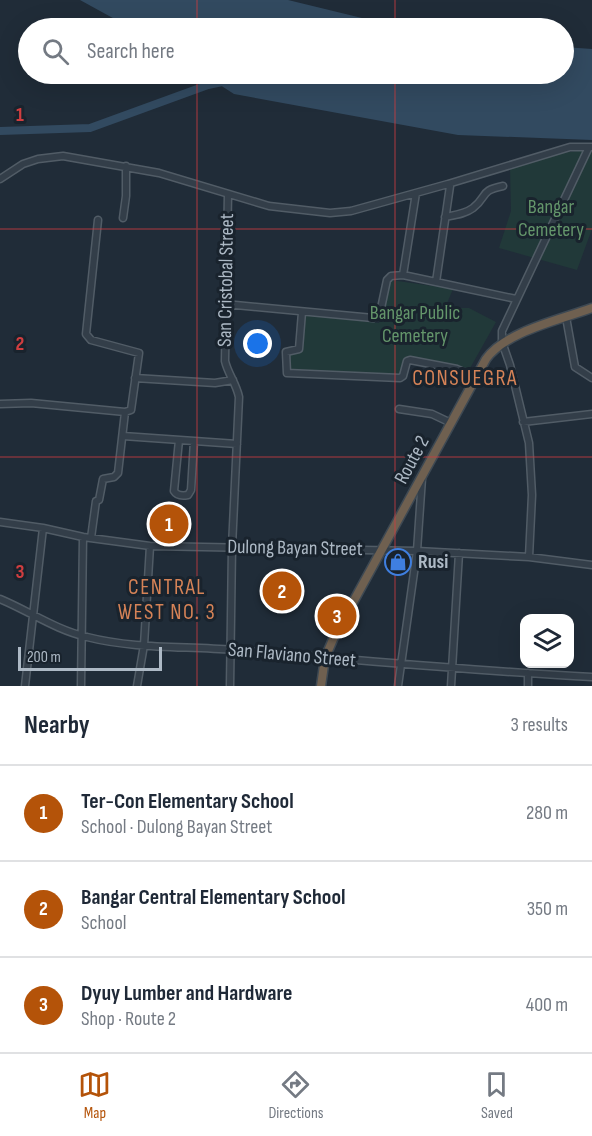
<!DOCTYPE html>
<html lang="en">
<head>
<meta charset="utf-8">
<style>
  body { margin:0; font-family:"Sofia Sans Condensed",sans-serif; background:#f2f2f3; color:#1f2937 }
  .controls { position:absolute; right:18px; bottom:18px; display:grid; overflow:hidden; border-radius:12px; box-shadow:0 6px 24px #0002 }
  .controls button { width:54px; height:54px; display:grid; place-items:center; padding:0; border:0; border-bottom:2px solid #e0e1e3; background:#fff; color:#1f2937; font:30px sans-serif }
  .scale { position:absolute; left:18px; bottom:15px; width:144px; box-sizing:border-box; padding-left:6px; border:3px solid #adb9c5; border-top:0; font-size:16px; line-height:21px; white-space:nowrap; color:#adb9c5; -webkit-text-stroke:4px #19232d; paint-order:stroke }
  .you { position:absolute; left:258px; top:344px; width:21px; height:21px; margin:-15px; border:4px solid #fff; border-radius:50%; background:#1a73e8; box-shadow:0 0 0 9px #1a73e833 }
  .badge { display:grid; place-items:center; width:39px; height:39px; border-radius:50%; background:#b45309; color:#fff; font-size:20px; font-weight:700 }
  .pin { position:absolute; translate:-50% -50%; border:3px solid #fff; box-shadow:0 2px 6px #0006 }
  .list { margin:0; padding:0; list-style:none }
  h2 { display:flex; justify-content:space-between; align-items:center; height:78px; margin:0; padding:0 24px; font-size:26px }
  h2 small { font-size:20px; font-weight:400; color:#747a83 }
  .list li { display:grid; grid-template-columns:39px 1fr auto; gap:18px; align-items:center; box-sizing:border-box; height:96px; padding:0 24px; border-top:2px solid #e0e1e3 }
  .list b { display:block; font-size:22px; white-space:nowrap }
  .list p { margin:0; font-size:20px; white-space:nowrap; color:#747a83 }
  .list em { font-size:20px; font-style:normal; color:#747a83 }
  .icon { flex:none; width:33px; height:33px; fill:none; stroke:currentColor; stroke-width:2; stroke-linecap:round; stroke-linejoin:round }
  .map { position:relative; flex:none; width:592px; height:686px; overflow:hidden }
  .search { position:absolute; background:#fff; box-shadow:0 6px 24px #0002; left:18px; right:18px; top:18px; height:66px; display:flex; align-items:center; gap:15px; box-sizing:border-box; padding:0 21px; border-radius:33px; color:#747a83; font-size:22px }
  .sheet { height:366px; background:#fff }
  nav { display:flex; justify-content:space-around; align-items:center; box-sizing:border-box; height:84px; border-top:2px solid #e0e1e3; background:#fff; font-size:16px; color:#747a83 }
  nav a { display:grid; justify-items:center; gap:3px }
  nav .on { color:#b45309 }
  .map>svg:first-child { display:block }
  .green { fill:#213939 }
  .water { fill:#324a60 }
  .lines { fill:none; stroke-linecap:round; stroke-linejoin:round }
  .river { stroke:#324a60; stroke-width:8 }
  .minor-casing { stroke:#515c66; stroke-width:9 }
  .highway-casing { stroke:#3e4953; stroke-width:11 }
  .minor { stroke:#333e49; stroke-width:6 }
  .highway { stroke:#6f6050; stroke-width:8 }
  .grid { fill:none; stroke:#d03e40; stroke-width:1.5; stroke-opacity:0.55 }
  .labels { text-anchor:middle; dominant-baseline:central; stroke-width:6; stroke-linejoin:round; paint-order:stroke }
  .park-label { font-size:20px; fill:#64966b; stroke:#19232d }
  .street-label { font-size:20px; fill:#adb9c5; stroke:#19232d }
  .poi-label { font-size:20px; font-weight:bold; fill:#adb9c5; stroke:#19232d; text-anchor:start }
  .quarter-label { font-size:22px; letter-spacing:1.5px; fill:#d68357; stroke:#19232d }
  .grid-label { font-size:20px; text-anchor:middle; font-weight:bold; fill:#d03e40; stroke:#19232d; stroke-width:6; stroke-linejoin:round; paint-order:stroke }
</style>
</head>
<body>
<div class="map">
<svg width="592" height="686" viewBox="0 0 592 686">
  <rect width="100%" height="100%" fill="#202c38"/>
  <path class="green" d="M 592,149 L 592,229 L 577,270 L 499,248 L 511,211 L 510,166 L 554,154 Z
    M 391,280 L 453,289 L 445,308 L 469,308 L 496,322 L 469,370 L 407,358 L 401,376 L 379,373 L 378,376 L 288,372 L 289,352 L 301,349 L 303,314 L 379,323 Z"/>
  <path class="water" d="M 80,0 L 288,0 L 366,19 L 422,28 L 131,28 Z
    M 564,47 L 592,49 L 592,140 L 458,135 L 234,94 L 203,74 L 564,74 Z"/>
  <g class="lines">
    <path class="river" d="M 0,131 L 90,128 L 208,85 L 227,81"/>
    <defs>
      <path id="minor" d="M 0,179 L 23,164 L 38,159 L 63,156 L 159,173 L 269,206 L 330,213 L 351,211 L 448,184 L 450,186 L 436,282
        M 448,184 L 570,147 L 591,147
        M 228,194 L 225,361 C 228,374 236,383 239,397 L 232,547 L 230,686
        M 445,217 C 455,215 465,214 473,208 C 489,195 479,191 503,186
        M 123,218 L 126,196 L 126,166
        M 403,275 L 416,193
        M 225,304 L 373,318 L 380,313 L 387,280 L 391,276 L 403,275 L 516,299
        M 302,312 L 299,349 L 286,352 L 287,373 L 400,378 L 403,376 L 407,361 L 410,360 L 457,369 L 475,377
        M 566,317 L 575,367 L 592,378
        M 135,378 L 215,383 L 233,380
        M 0,404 L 31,403 L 125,412 L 131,410 L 139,353 L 91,340 L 86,334 L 98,220
        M 399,409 L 432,414 L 451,423
        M 523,422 L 592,414
        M 123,436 L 237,444
        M 179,440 L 174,491 C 177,496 183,496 188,495 L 191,490 L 194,441
        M 0,522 L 43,528 L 83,537 L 150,546 L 417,551 L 529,557 L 592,565
        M 91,538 L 96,501 L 99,500 L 103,479 L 114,477 L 118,473 L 125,412
        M 529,557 L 532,495 L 529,443 L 510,365 L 502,342 L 502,331 L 589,147
        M 0,599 C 29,611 56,630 87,637 C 134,649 185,646 233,650 C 352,659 472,671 592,677
        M 25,686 L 43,528
        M 81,686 L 83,537
        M 137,686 L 144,645 L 150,546
        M 398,686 L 417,551 L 422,478
        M 451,686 L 459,553
        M 528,686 L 528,673"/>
      <path id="highway" d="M 321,686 L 325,658 L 334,637 L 486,359 C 506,331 560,320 592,308"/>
    </defs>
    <use href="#minor" class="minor-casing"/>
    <use href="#highway" class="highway-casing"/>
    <use href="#minor" class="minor"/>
    <use href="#highway" class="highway"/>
  </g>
  <path class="grid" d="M 197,0 L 197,28M 395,0 L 395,28M 197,74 L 197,686M 395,74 L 395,686M 0,229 L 592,229M 0,457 L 592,457"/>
  <defs>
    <symbol id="shop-ring" viewBox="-11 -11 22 22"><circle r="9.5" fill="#19232d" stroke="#3f7fe0" stroke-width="1.5"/><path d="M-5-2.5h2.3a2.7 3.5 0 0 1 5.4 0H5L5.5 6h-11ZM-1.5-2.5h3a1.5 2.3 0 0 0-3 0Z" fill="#3f7fe0"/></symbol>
  </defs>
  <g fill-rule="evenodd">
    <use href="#shop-ring" x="383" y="547" width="30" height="30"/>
  </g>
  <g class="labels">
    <g class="park-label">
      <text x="551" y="207">Bangar<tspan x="551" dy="23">Cemetery</tspan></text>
      <text x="415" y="313">Bangar Public<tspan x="415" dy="23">Cemetery</tspan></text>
    </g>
    <g class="street-label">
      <text transform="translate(226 280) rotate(-89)">San Cristobal Street</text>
      <text transform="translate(412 460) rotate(-62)">Route 2</text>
      <text transform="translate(295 548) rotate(1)">Dulong Bayan Street</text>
      <text transform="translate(292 655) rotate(5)">San Flaviano Street</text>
    </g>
    <g class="poi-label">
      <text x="418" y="562">Rusi</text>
    </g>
    <g class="quarter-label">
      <text x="465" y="378">CONSUEGRA</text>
      <text x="167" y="587">CENTRAL<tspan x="167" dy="25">WEST NO. 3</tspan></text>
    </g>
  </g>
  <g class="grid-label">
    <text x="20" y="121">1</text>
    <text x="20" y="350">2</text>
    <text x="20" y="578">3</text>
  </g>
</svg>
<div class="controls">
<button><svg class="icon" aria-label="layers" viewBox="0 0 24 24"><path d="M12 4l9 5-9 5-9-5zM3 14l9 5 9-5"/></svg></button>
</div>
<div class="scale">200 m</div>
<div class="you"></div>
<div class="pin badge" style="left:169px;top:524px">1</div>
<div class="pin badge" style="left:282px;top:591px">2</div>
<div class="pin badge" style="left:337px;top:616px">3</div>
<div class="search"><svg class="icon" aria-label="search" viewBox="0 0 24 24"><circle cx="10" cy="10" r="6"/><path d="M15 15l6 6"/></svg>Search here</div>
</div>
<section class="sheet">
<h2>Nearby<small>3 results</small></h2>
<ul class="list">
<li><span class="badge">1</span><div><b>Ter-Con Elementary School</b><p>School · Dulong Bayan Street</p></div><em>280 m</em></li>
<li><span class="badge">2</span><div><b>Bangar Central Elementary School</b><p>School</p></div><em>350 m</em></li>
<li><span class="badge">3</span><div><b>Dyuy Lumber and Hardware</b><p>Shop · Route 2</p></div><em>400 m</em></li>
</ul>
</section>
<nav>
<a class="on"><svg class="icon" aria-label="map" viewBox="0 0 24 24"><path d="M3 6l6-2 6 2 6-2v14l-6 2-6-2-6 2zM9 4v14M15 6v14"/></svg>Map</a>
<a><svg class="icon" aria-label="directions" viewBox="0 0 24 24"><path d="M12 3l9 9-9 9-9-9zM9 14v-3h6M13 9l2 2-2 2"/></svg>Directions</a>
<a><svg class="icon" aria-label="saved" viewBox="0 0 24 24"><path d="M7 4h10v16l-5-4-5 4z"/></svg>Saved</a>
</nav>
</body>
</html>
